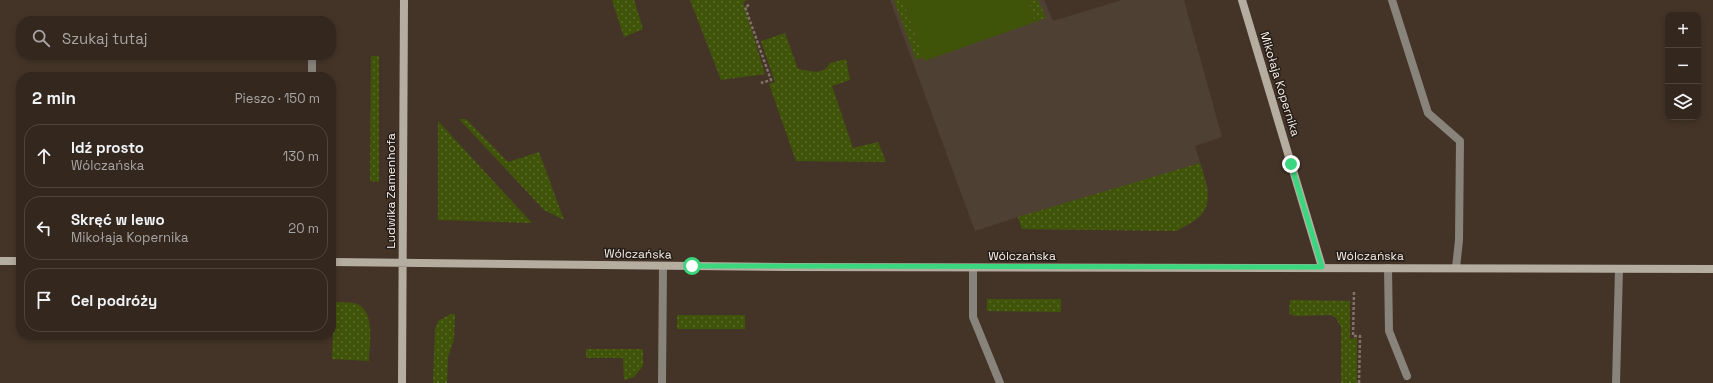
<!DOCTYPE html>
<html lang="pl">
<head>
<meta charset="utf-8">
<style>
  body { margin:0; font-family:"Space Grotesk",sans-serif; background:#3b2f27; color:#f1f3f6 }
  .controls { position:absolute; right:12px; top:12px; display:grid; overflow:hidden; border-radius:8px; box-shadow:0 2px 6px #0003 }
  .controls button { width:36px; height:36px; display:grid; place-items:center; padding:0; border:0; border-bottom:1px solid #4e443c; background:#33271e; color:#f1f3f6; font:20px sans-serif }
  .stop { position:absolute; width:12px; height:12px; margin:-9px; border:3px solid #3bd77f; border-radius:50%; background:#fff }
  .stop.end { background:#3bd77f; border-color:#fff; box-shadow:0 1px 4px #0008 }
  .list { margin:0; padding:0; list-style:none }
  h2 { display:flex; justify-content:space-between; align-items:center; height:52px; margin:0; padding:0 16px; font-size:17px }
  h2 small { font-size:13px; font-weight:400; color:#a9a5a4 }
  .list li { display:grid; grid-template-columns:26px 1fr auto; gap:12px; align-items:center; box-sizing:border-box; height:64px; margin:0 8px 8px; padding:0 8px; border:1px solid #4e443c; border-radius:16px }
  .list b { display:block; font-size:15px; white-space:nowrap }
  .list p { margin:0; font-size:13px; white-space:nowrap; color:#a9a5a4 }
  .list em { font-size:13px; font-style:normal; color:#a9a5a4 }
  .icon { flex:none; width:22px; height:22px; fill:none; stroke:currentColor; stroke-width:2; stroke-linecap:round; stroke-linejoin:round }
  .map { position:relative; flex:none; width:1713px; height:383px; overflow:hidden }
  .search { position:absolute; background:#33271e; box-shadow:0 2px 6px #0003; left:16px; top:16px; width:320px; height:44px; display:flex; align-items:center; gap:10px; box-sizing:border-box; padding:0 14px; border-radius:16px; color:#a9a5a4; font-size:15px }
  .panel { position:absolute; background:#33271e; box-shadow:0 2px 6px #0003; left:16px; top:72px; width:320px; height:268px; border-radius:16px }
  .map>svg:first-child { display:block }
  .education { fill:#4e4033 }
  .green { fill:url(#green-dots) }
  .pitch { fill:#405409 }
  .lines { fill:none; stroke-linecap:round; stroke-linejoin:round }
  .path { stroke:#817368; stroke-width:2.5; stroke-dasharray:3 2; stroke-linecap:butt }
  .lane { stroke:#88837b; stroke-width:8 }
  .secondary { stroke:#b6ada1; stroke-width:8 }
  .route { stroke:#3bd77f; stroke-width:5 }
  .labels { text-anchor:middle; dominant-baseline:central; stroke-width:3; stroke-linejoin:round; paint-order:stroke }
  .street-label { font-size:12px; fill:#faf0e8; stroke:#241d18 }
</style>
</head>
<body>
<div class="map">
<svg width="1713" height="383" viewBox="0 0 1713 383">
  <defs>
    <pattern id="green-dots" width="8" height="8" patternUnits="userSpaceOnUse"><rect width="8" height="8" fill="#405409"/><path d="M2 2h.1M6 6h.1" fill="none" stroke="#5c6d2d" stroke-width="1.8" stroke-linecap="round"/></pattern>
  </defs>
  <rect width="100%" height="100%" fill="#443428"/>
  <path class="education" d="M 890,0 L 1044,0 L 1053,21 L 1122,0 L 1184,0 L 1222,137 L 1195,146 L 1208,189 L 1205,209 L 1199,217 L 1177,231 L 1022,229 L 1018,217 L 975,231 Z"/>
  <path class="green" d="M 612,0 L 634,0 L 643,29 L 624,37 Z
    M 690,0 L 747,0 L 743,2 L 765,74 L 721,80 Z
    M 894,0 L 903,0 L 923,57 L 916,60 Z
    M 1028,0 L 1038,0 L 1046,18 L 1035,22 Z
    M 785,33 L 798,69 C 811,71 823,76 830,63 L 846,59 L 850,80 L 832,86 L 853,148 L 878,142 L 886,162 L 796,161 L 769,84 L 775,82 L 761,41 Z
    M 371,56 L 379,56 L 379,182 L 370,181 Z
    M 459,119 L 466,119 L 508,162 L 539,152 L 564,220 L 544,210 Z
    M 438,121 L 532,223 L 438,220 Z
    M 1200,163 C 1205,180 1215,203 1199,217 C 1193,223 1184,226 1177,231 L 1022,229 L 1018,217 Z
    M 987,299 L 1061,299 L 1061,312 L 987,311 Z
    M 1290,300 L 1350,301 L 1350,339 L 1357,338 L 1357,383 L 1341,383 L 1341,327 L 1336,318 L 1331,315 L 1294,316 L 1289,313 Z
    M 334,302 C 342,303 355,301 361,306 C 375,318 369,346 369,361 L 332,359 Z
    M 451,314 L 455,314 L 454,339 L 448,357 L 447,383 L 433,383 L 435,329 L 438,321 Z
    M 677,315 L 745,315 L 745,329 L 677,329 Z
    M 586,349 L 643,349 L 643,366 L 634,377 L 624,380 L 623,358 L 586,358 Z"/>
  <path class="pitch" d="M 903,0 L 1028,0 L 1035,22 L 924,61 Z"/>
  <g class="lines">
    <path class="path" d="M 749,5 L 745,7 L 771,80 L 761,83
      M 1354,292 L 1353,336 L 1360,336 L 1359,383"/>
    <path class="lane" d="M 1392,0 L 1428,113 L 1460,141 L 1459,240 L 1456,268
      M 312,77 L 312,60
      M 973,268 L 973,317 L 1000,383
      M 1388,268 L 1389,331 L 1407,376
      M 662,383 L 663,266
      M 1616,383 L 1619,269"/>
    <path class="secondary" d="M 1242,0 L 1322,267
      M 0,261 L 21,261
      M 331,262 L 788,267 L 1713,269
      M 402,383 L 404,0"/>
  </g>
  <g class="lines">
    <path class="route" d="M 692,266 L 1322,267 L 1291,164"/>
  </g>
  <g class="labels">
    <g class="street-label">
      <text transform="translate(1280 84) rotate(73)">Mikołaja Kopernika</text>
      <text transform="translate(391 191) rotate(-90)">Ludwika Zamenhofa</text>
      <text transform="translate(638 254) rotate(1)">Wólczańska</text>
      <text x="1022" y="256">Wólczańska</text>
      <text x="1370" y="256">Wólczańska</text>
    </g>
  </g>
</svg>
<div class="controls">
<button>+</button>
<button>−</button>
<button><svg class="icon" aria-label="layers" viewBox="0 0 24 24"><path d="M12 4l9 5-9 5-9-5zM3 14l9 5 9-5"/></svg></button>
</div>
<div class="stop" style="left:692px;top:266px"></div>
<div class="stop end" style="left:1291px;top:164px"></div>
<div class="search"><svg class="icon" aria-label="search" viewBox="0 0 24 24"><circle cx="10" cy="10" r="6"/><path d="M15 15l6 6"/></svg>Szukaj tutaj</div>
<section class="panel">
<h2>2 min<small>Pieszo · 150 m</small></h2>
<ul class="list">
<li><svg class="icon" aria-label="ahead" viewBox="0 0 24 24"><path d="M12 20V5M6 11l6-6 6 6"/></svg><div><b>Idź prosto</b><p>Wólczańska</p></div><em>130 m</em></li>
<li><svg class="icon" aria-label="left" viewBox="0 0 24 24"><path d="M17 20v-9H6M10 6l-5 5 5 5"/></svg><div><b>Skręć w lewo</b><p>Mikołaja Kopernika</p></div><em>20 m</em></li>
<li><svg class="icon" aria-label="arrive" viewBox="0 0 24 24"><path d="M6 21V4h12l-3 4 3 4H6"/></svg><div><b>Cel podróży</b></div></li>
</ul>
</section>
</div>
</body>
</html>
